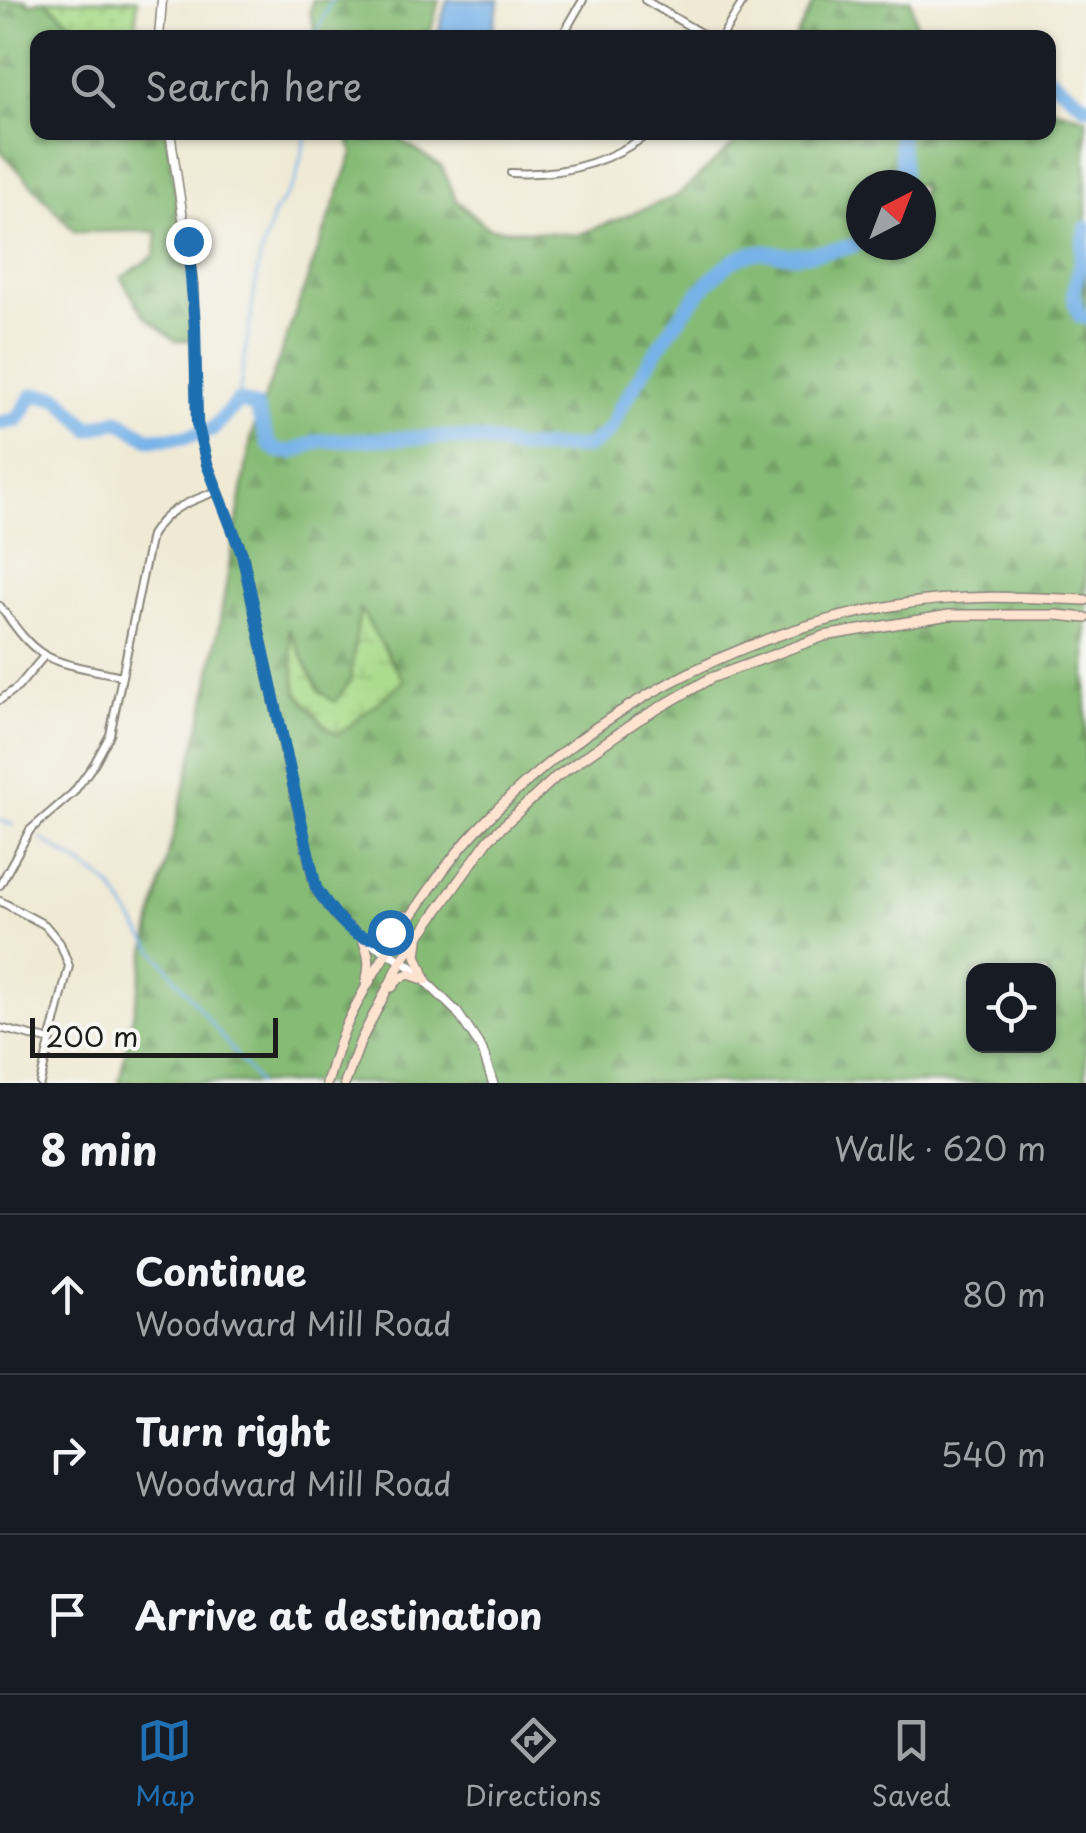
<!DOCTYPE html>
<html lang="en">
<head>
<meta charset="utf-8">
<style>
  body { margin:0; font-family:"Playpen Sans",sans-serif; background:#242831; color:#f1f3f6 }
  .controls { position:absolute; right:30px; bottom:30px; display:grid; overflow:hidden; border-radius:20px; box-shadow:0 2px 8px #0004 }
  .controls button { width:90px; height:90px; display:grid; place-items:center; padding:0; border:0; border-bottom:2px solid #363941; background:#171b24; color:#f1f3f6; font:50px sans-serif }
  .compass { position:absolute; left:846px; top:170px; width:90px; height:90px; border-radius:50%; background:#171b24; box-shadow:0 2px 8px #0004; rotate:42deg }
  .scale { position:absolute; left:30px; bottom:25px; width:248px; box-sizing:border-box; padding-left:10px; border:5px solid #1c1c1c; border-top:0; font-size:28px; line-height:35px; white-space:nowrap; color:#1c1c1c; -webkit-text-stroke:8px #f6f6f2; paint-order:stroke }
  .stop { position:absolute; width:30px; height:30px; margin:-22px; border:8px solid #1f6fb2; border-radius:50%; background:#fff }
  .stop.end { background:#1f6fb2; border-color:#fff; box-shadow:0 2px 10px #0008 }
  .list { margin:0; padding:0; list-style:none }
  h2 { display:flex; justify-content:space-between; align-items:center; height:130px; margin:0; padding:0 40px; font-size:42px }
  h2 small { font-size:32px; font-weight:400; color:#9ea1a6 }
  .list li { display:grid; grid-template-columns:65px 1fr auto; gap:30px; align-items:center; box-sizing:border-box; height:160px; padding:0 40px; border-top:2px solid #363941 }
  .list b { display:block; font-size:38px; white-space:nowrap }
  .list p { margin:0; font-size:32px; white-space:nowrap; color:#9ea1a6 }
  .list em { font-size:32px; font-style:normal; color:#9ea1a6 }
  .icon { flex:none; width:55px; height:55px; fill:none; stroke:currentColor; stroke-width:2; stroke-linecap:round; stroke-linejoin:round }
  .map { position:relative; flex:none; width:1086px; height:1083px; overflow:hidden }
  .search { position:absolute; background:#171b24; box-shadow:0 2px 8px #0004; left:30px; right:30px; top:30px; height:110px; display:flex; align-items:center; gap:25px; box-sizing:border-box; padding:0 35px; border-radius:20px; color:#9ea1a6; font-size:38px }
  .sheet { height:610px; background:#171b24 }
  nav { display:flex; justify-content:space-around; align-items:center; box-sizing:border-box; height:140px; border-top:2px solid #363941; background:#171b24; font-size:28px; color:#9ea1a6 }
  nav a { display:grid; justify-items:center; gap:5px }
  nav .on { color:#1f6fb2 }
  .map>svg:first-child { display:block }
  .grass { fill:url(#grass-dots); stroke:#627c53; stroke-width:2.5 }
  .forest { fill:url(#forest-firs); stroke:#516c49; stroke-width:2.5; fill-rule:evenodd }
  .wetland { fill:url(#wetland-marsh); stroke:#627c53; stroke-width:2.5 }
  .water { fill:#77b2e8; stroke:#4a6782; stroke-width:2.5 }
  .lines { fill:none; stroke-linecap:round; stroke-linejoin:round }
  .stream { stroke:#77b2e8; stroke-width:2.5 }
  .river { stroke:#77b2e8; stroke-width:15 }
  .minor-casing { stroke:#868378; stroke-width:10 }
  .tertiary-casing { stroke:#868378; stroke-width:11 }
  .secondary-casing { stroke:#868378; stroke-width:12 }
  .minor { stroke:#fff; stroke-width:6 }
  .tertiary { stroke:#fff; stroke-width:8 }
  .secondary { stroke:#fee3d1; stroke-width:9 }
  .route { stroke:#1f6fb2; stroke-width:12 }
</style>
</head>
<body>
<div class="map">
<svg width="1086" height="1083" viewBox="0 0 1086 1083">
  <defs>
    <pattern id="grass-dots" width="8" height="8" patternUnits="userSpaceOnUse" patternTransform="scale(2.5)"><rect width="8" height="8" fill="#a9db8a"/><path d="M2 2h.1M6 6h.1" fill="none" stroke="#91bb76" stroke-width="1.8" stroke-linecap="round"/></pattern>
    <pattern id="forest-firs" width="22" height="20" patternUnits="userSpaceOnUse" patternTransform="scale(2.5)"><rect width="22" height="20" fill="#86bb76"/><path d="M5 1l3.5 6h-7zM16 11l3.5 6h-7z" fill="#73a066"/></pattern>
    <pattern id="wetland-marsh" width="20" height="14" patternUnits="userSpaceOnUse" patternTransform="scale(2.5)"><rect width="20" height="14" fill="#a9db8a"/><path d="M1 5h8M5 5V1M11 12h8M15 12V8" fill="none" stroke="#91bb76"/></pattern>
  </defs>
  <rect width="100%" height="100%" fill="#f6f6f2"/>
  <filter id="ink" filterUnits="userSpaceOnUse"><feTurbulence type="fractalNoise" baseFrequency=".01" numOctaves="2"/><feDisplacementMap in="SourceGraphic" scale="20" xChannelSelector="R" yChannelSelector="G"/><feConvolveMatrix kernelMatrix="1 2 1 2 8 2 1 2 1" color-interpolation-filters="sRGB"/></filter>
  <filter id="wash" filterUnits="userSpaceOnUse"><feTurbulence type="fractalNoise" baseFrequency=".0048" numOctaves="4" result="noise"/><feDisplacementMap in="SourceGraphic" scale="40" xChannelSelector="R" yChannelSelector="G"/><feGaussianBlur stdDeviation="2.25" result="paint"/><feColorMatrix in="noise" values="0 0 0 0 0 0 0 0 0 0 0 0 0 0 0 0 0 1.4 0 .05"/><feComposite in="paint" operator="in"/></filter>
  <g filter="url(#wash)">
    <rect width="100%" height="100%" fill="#f0ead5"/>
    <path class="grass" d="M 45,0 L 137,0 L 136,37 L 88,37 Z"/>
    <path class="forest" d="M 0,0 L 27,0 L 28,4 L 45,0 L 88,37 L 38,38 L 38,132 L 167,133 L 189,290 L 192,340 L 176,341 L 144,315 L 121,278 L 155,255 L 157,231 L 75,232 L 0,150 Z
      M 312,0 L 439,0 L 429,38 L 317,37 L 310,13 Z
      M 815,0 L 911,0 L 919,37 L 796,37 Z
      M 1049,107 L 1086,118 L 1086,1083 L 119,1083 L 154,913 L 206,702 L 252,433 L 353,153 L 347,133 L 404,133 L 402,141 L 442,167 L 456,200 L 488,228 L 578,235 L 677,196 L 746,133 L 1048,132 ZM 861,185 L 921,185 L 921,245 L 861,245 ZM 360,610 L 403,681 L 324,725 L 290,632 L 319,691 L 335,703 L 350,681 ZM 974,971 L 1048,971 L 1048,1046 L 974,1046 Z"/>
    <path class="wetland" d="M 360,609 L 404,681 L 338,735 L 324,725 L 297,692 L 288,628 L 319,691 L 335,702 L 350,681 Z"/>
    <path class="water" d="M 447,0 L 499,0 L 491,37 L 437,37 Z"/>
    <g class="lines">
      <path class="stream" d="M 317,38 L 318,29 L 332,0
        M 238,401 L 259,262 L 273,215 L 295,182 L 307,132
        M 0,820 L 13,825
        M 42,839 L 98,876 L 113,889 L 143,936 L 258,1083"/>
      <path class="river" d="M 913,38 C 931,25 951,31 971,38
        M 1048,77 L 1086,106
        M 899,132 L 903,172 L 900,185
        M 1086,228 C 1082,240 1083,249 1081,260 C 1077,287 1068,288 1080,316 L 1086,318
        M 0,423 L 17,420 L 33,395 L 58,397 L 90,429 L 118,420 L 150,439 L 186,437 L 212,430 L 238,401 L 256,407 L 269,445 L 279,451 L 292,452 L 318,441 L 442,437 L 487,441 L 517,448 L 587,447 L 607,433 L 614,423 L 619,410 C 644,371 707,260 752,253 C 765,250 778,254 791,255 C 811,255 833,250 853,246 L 861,241"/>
    </g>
  </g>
  <g filter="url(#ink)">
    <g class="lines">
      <defs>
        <path id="minor" d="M 645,0 L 709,38
          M 561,38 L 583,0
          M 721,38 L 744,0
          M 511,173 C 563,176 609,163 651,132
          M 0,606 C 12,622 25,643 43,654 C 61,666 101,671 122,676
          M 0,700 L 18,687 L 45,655
          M 0,885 L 30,830 L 73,793 L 94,764 L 110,735 L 151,535 C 169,507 187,503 217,491
          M 0,901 L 45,925 L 60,943 L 69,966 L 40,1083
          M 0,1028 L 51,1041"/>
        <path id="tertiary" d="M 159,38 L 162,0
          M 170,132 L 193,284 L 197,423 L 207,463 L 242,554 L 315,888 L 337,917 L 362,937 L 410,966 L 457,1012 L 482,1049 L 493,1083"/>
        <path id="secondary" d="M 362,937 C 383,942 391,932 405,916
          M 362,937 C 369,954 371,965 366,982
          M 418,941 L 416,955 L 425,978
          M 392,987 L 399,978 L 409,974 L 426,980
          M 327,1083 C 333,1064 338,1044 346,1026 C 364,987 388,949 412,915 C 432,886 452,856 477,830 C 588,712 737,632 897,605 C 959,594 1023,597 1086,600
          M 345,1083 L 361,1040 L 402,960 L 489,839 L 556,777 L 638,720 L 711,678 L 824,636 L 949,615 L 1057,615 L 1086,618"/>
      </defs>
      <use href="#minor" class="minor-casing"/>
      <use href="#tertiary" class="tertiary-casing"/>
      <use href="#secondary" class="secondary-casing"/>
      <use href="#minor" class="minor"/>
      <use href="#tertiary" class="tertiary"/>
      <use href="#secondary" class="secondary"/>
    </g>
  </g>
  <g class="lines" filter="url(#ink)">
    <path class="route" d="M 188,241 L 195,325 L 197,423 L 207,464 L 242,554 L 316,888 C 332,911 359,954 390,932"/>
  </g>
</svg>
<div class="controls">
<button><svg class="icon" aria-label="locate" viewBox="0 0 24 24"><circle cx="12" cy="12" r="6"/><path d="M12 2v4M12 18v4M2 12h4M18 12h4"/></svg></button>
</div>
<svg class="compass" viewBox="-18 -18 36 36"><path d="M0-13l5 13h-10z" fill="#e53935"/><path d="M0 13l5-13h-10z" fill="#9ea1a6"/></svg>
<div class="scale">200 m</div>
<div class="stop" style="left:390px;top:932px"></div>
<div class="stop end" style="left:188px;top:241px"></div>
<div class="search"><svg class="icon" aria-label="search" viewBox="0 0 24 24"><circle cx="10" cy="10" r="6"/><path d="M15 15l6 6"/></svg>Search here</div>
</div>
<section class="sheet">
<h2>8 min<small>Walk · 620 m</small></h2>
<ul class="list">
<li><svg class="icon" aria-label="ahead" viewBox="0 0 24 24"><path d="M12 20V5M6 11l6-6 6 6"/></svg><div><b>Continue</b><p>Woodward Mill Road</p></div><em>80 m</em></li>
<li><svg class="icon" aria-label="right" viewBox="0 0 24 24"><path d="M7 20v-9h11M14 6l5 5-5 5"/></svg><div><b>Turn right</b><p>Woodward Mill Road</p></div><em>540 m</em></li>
<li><svg class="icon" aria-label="arrive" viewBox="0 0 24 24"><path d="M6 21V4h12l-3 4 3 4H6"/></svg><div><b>Arrive at destination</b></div></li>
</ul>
</section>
<nav>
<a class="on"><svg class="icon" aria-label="map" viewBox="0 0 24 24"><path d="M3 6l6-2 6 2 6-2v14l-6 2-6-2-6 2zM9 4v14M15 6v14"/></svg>Map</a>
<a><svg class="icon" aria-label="directions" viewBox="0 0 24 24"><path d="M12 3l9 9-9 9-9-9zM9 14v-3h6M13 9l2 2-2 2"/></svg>Directions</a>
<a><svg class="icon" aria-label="saved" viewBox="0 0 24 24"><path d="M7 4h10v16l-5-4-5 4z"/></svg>Saved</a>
</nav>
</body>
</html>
